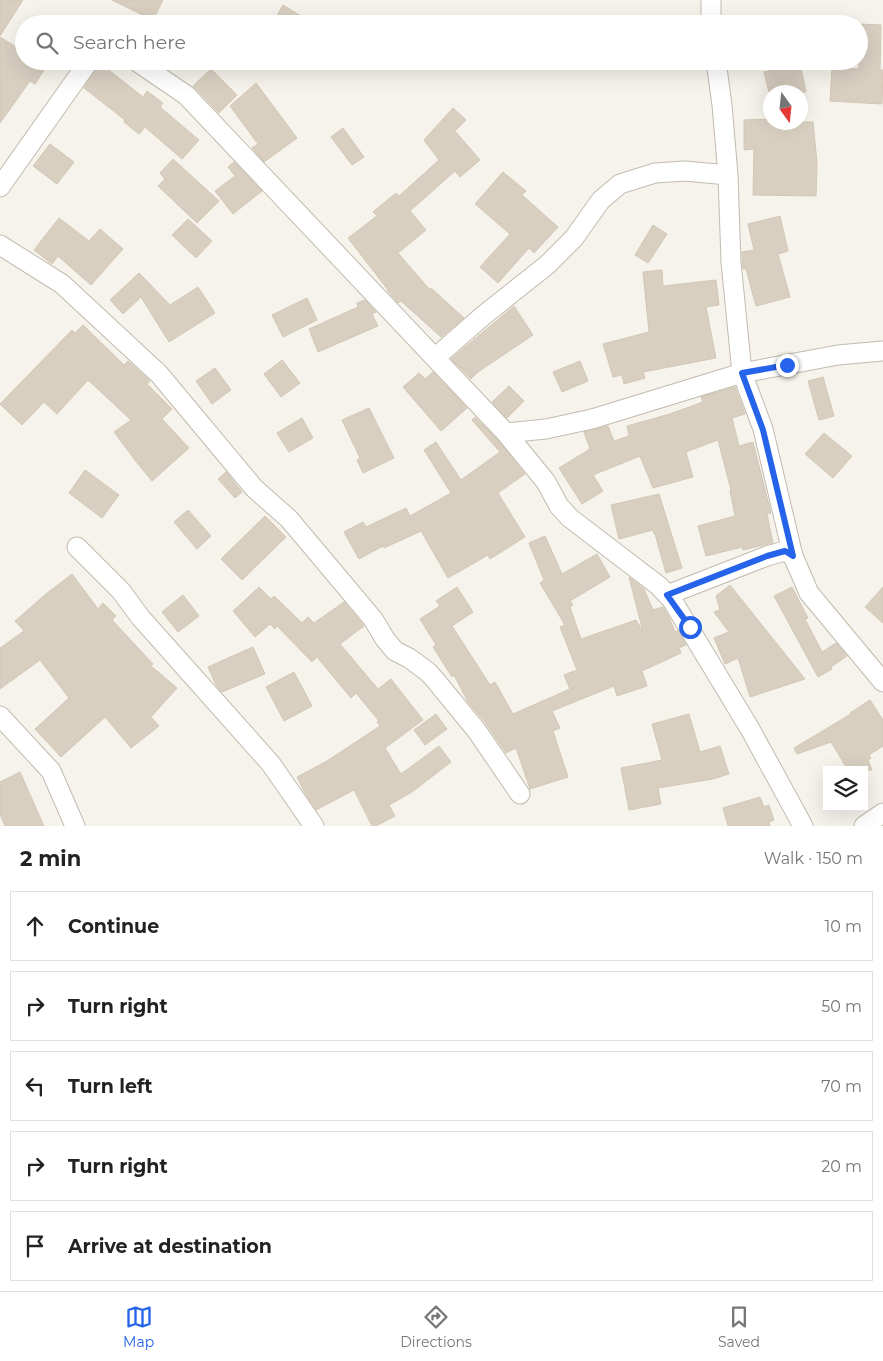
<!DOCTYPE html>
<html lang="en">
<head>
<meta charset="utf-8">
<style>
  body { margin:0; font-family:Montserrat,sans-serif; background:#f2f2f2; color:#222 }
  .controls { position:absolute; right:15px; bottom:15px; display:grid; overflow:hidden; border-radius:0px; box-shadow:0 5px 20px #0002 }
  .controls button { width:45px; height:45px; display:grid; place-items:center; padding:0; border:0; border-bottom:1px solid #e0e0e0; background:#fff; color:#222; font:25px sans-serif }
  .compass { position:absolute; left:763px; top:85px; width:45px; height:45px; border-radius:50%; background:#fff; box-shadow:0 5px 20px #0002; rotate:165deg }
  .stop { position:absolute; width:15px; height:15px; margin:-11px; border:4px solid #2563eb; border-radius:50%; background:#fff }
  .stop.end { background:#2563eb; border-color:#fff; box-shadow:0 1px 5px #0008 }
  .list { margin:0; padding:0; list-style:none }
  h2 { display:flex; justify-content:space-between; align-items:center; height:65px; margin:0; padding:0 20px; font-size:21px }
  h2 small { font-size:16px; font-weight:400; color:#767676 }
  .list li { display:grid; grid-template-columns:32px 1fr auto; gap:15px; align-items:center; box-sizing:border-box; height:70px; margin:0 10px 10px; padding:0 10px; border:1px solid #e0e0e0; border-radius:0px }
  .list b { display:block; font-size:19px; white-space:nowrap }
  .list em { font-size:16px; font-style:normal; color:#767676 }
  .icon { flex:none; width:28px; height:28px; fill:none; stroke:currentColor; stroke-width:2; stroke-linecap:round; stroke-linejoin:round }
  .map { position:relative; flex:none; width:883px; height:826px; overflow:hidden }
  .search { position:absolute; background:#fff; box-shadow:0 5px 20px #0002; left:15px; right:15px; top:15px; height:55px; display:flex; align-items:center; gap:12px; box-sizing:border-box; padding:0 18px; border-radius:28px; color:#767676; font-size:19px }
  .sheet { height:465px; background:#fff }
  nav { display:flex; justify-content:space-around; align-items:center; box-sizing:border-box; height:70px; border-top:1px solid #e0e0e0; background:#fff; font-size:14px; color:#767676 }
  nav a { display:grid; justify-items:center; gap:2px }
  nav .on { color:#2563eb }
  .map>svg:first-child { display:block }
  .building { fill:#d8cfc1; stroke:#d3c7b4 }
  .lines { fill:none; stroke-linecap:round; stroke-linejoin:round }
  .minor-casing { stroke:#c2bbae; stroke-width:21 }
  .minor { stroke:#fff; stroke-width:19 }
  .route { stroke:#2563eb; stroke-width:6 }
</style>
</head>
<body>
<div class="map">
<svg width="883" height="826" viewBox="0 0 883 826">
  <rect width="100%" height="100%" fill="#f6f3ec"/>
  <path class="building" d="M 0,0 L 23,0 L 0,36 Z
    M 112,0 L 163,0 L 153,20 Z
    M 283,5 L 314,24 L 272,24 Z
    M 859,24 L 881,25 L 880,70 L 883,70 L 882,104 L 830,101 L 832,68 L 859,69 Z
    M 0,37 L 24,52 L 24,61 L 50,61 L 35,84 L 30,81 L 0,123 Z
    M 100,63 L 143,97 L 147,91 L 163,103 L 160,107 L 199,140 L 182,159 L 145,127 L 139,134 L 124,122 L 125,120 L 84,88 Z
    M 800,64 L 806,92 L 769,92 L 764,72 Z
    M 211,69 L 237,95 L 219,113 L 193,86 Z
    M 256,83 L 297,138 L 264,162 L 252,148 L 258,144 L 230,106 Z
    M 453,108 L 466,120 L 455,131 L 480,160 L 460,177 L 455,171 L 410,211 L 426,230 L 398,253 L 430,290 L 431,288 L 464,318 L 441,337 L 401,301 L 398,303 L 387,290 L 388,290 L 348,238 L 377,216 L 373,212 L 396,193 L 399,196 L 439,160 L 424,140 Z
    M 770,119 L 770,122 L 813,122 L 817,163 L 816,196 L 753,195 L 754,149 L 744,150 L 744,120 Z
    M 343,128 L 364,157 L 352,165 L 331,137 Z
    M 50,144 L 74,162 L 57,184 L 33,166 Z
    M 173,159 L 219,201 L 197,223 L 158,186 L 165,179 L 160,173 Z
    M 234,162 L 262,191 L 233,214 L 215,191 L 235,176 L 228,167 Z
    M 503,172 L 526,191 L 522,195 L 558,227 L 534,253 L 529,248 L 498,283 L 480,267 L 510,234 L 475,204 Z
    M 780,216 L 788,251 L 778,254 L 790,297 L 756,306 L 746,269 L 743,269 L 742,252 L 754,250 L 748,224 Z
    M 59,218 L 89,241 L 100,229 L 123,249 L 91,285 L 58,256 L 52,264 L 34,250 Z
    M 188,219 L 212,241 L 196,258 L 172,235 Z
    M 653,225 L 667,234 L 648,263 L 635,255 Z
    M 662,270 L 663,286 L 716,280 L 719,305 L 706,307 L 716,358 L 643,372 L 645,378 L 624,384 L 622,375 L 613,377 L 603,344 L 649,332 L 643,272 Z
    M 139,273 L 170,305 L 198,287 L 215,313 L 169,342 L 141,297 L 123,314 L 110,300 Z
    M 307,298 L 317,320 L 283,337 L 272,315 Z
    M 365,300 L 376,312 L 372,314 L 378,326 L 318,352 L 309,329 L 358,307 L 357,303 Z
    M 514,306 L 533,335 L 478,372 L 471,379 L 451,359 Z
    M 83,325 L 124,365 L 128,361 L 150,381 L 147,384 L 172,409 L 162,419 L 189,448 L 152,481 L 138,464 L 114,432 L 131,420 L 88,380 L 57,414 L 44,402 L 22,425 L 0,404 L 72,330 L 75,333 Z
    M 282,360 L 300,383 L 281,397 L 264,374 Z
    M 580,361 L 588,381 L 562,392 L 553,372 Z
    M 215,368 L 231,390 L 212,404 L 196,381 Z
    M 433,372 L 467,408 L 441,431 L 403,387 L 419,373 L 425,379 Z
    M 823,377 L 834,416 L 819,420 L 808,381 Z
    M 509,386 L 524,401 L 507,418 L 492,402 Z
    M 735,387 L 745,414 L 732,418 L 739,446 L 753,442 L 771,513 L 767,514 L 773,543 L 743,550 L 742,547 L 706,556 L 698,526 L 735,516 L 730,491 L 731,490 L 718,440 L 686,452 L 693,477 L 653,488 L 640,456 L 593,475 L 603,491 L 582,504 L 559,468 L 590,449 L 584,432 L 608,426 L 614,441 L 629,436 L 627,426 L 670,414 L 703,402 L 701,397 Z
    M 369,408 L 394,458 L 363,473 L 357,460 L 360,458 L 342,420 Z
    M 475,417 L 498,440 L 525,474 L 498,493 L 525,537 L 490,559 L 488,555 L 448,578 L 421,531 L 384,548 L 383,546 L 359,559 L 344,532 L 363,522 L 366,527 L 406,508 L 410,516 L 451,493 L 424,450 L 436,442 L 461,480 L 500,452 L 472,420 Z
    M 302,418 L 313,438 L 289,452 L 277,433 Z
    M 824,433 L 852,456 L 833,478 L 805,454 Z
    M 85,470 L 119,495 L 102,518 L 69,493 Z
    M 226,472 L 242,492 L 235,498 L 218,479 Z
    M 659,494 L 682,568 L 666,573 L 655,534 L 654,534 L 653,530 L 619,539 L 611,505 Z
    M 188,510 L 211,536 L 197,549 L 174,522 Z
    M 265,516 L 286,537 L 242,580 L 221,559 Z
    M 545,536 L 562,574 L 597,554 L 610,577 L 570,601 L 573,605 L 570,607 L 581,639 L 636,620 L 643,632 L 629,577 L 644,589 L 653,610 L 663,607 L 670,619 L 675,632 L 678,631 L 686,645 L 679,648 L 681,653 L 642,671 L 647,686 L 617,696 L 614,686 L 552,711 L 560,728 L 553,731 L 568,777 L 530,789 L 516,748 L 506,753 L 485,722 L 468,702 L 454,675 L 452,677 L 433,647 L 436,645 L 420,619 L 440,606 L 436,601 L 457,587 L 473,612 L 452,626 L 490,685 L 495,682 L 513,714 L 570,689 L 564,675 L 577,670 L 560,627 L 565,625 L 540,583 L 544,580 L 529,543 Z
    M 72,574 L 98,609 L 103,603 L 116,616 L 112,620 L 153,664 L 151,666 L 177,688 L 151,717 L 159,726 L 131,748 L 105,717 L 61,757 L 35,729 L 69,698 L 40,660 L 0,689 L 0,648 L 24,631 L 15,621 L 46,594 Z
    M 730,585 L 805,679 L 750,697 L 738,658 L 725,664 L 714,638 L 729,632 L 714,612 L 720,610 L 716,596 Z
    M 259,587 L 271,599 L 274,596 L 302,623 L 308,617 L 314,623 L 344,602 L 364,626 L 340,644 L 378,689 L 391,679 L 423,720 L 385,748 L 401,774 L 439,746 L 451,762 L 412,792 L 389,805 L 395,816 L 376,826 L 372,826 L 354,790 L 316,810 L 305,793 L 297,777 L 327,761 L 380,726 L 377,722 L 379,721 L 356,693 L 351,698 L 317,657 L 312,662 L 277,626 L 275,629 L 270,624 L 255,637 L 233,611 Z
    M 792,587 L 808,618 L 805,619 L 822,652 L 836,643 L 847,656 L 831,667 L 832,669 L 818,677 L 774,596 Z
    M 883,587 L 883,623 L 865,607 Z
    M 183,595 L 199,616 L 178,632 L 162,612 Z
    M 253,647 L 265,674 L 222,692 L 216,685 L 208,667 Z
    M 294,672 L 312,706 L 284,721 L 266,687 Z
    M 870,700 L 883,720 L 883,746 L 869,755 L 871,758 L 868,760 L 872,770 L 848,770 L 831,742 L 797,754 L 794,748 L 851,714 L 850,713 Z
    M 436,714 L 447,729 L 425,745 L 414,730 Z
    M 689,714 L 700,752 L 720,746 L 729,774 L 713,779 L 658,788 L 661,804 L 629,810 L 621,768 L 662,760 L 652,724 Z
    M 20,772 L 44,826 L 5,826 L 0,814 L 0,782 Z
    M 760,797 L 764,807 L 769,805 L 774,820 L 769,822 L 770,826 L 728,826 L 723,808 Z"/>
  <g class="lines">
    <defs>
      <path id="minor" d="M 711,0 L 711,24
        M 136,61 L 186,95 L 506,433 L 546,482 L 559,506 L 570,518 L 659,586 L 672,600 L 750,729 L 803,826
        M 716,61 L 722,105 L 728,175 L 731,262 L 742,373 L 763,429 L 793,556
        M 0,187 L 89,61
        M 0,245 L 62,284 L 159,374 L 254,488 L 289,519 L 373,619 L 385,639 L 395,651 L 409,658 L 428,672 L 436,681 L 477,731 L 520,794
        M 436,357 L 484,315 L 547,265 L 574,238 L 601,200 L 620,184 L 655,173 L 685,171 L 728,175
        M 506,433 L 546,429 L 592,419 L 742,373 L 838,355 L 883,351
        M 77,547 L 121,591 L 141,618 L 271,764 L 314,826
        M 667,595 L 767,556 L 785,551 L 793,556 L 809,593 L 883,682
        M 0,716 L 51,771 L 75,826
        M 864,826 L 883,813"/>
    </defs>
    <use href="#minor" class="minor-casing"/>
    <use href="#minor" class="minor"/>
  </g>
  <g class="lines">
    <path class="route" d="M 690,627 L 667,595 L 767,556 L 785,551 L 793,556 L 763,430 L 742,373 L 787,365"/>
  </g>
</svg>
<div class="controls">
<button><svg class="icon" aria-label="layers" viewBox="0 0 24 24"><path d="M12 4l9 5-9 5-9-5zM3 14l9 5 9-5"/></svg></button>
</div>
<svg class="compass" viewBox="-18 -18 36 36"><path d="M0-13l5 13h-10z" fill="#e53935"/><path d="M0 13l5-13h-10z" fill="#767676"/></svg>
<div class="stop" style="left:690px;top:627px"></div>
<div class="stop end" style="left:787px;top:365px"></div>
<div class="search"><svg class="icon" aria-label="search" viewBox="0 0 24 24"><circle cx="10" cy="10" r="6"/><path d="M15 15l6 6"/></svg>Search here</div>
</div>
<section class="sheet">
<h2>2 min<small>Walk · 150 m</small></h2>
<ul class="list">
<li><svg class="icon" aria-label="ahead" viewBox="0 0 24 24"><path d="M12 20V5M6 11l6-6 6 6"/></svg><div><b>Continue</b></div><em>10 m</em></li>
<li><svg class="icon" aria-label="right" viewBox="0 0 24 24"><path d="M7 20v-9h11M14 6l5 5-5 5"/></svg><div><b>Turn right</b></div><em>50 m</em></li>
<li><svg class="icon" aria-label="left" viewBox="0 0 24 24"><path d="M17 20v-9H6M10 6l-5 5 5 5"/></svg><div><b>Turn left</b></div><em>70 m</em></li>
<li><svg class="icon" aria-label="right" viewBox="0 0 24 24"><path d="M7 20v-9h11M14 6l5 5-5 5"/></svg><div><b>Turn right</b></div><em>20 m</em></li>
<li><svg class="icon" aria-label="arrive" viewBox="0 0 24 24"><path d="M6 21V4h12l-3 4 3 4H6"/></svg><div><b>Arrive at destination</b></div></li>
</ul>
</section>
<nav>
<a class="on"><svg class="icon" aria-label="map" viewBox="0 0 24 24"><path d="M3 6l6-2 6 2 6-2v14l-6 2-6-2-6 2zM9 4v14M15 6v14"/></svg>Map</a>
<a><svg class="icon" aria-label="directions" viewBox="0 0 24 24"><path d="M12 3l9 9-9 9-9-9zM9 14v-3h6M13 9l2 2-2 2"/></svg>Directions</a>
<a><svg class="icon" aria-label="saved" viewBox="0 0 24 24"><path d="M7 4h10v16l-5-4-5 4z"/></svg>Saved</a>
</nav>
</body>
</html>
